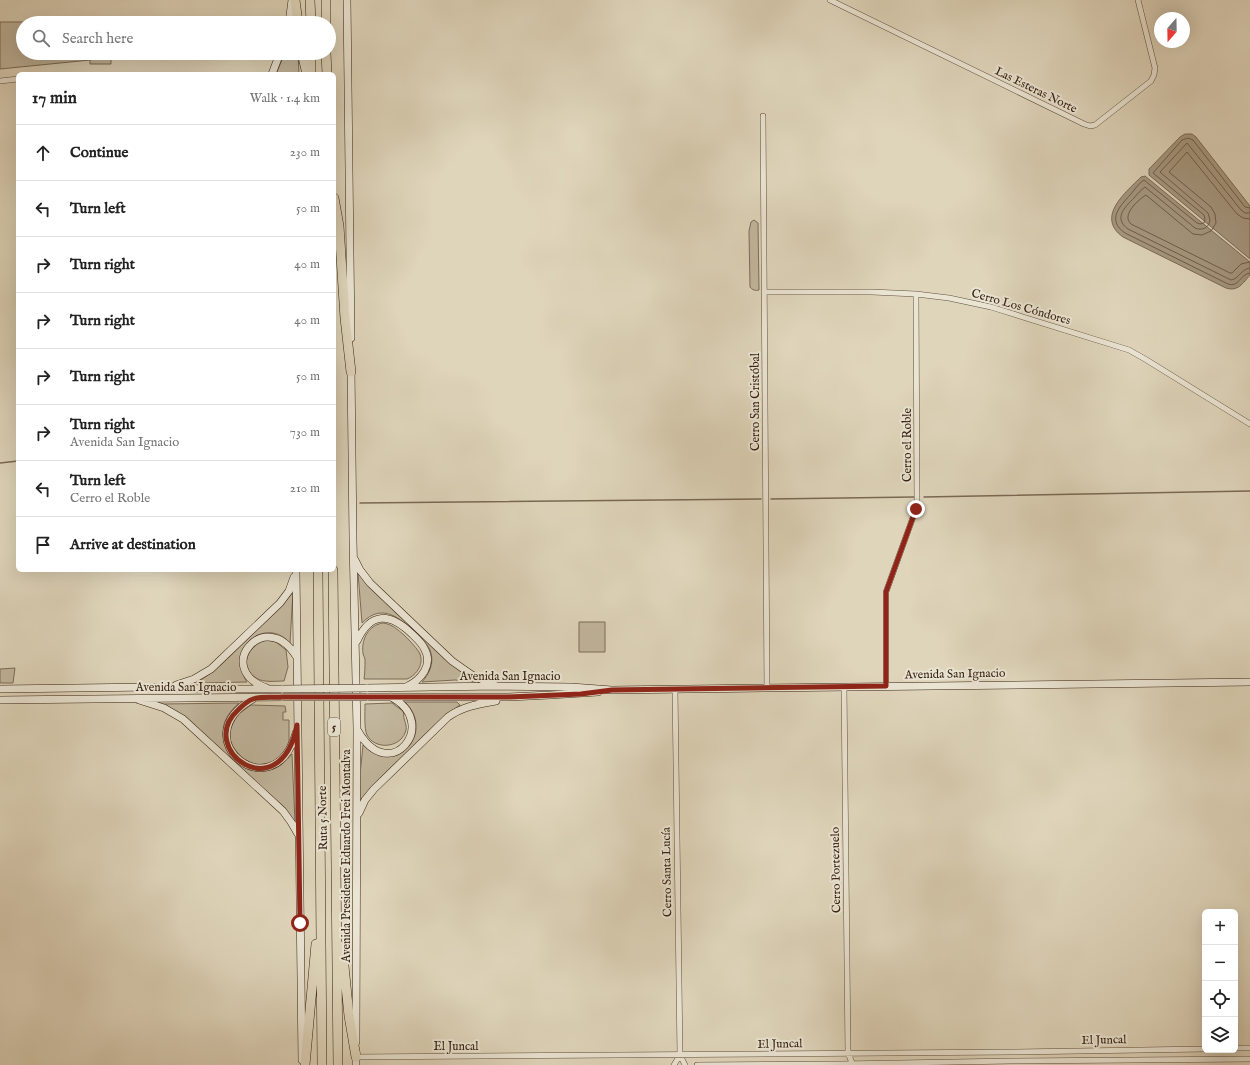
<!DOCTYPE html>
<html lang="en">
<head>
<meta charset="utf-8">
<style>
  body { margin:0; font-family:"IM FELL English",serif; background:#f6f6f6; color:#222 }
  .controls { position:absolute; right:12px; bottom:12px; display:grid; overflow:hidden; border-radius:6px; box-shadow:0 4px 16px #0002 }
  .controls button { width:36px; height:36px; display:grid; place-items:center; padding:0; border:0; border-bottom:1px solid #e0e0e0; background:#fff; color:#222; font:20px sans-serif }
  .compass { position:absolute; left:1154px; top:12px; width:36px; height:36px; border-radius:50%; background:#fff; box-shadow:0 4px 16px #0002; rotate:200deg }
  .stop { position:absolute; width:12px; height:12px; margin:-9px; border:3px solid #8f2418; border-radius:50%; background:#fff }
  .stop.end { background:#8f2418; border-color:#fff; box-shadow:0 1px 4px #0008 }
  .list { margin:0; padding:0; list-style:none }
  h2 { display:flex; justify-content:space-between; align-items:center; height:52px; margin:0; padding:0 16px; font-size:17px }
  h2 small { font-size:13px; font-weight:400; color:#767676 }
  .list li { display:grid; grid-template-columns:26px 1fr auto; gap:12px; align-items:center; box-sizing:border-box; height:56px; padding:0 16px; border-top:1px solid #e0e0e0 }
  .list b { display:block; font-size:15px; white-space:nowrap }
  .list p { margin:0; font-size:13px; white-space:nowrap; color:#767676 }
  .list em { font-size:13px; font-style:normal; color:#767676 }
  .icon { flex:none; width:22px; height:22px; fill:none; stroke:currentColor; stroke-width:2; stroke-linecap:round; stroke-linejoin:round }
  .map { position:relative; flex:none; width:1250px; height:1065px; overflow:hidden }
  .search { position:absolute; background:#fff; box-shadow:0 4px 16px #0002; left:16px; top:16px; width:320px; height:44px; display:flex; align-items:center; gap:10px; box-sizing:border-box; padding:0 14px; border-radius:22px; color:#767676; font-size:15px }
  .panel { position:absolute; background:#fff; box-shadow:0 4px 16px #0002; left:16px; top:72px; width:320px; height:500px; border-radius:6px }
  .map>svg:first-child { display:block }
  .green { fill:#c2b79e; stroke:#7c6c58 }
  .water { fill:#a69881; stroke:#796954 }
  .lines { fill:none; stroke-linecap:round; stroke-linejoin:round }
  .shore { stroke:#6e5d49; stroke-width:1 }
  .stream { stroke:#796954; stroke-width:1.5 }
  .street-casing { stroke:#604f3c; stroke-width:6 }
  .secondary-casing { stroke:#362211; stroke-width:8 }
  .highway-casing { stroke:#362211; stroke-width:10 }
  .street { stroke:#eae4d3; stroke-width:5 }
  .secondary { stroke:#eae4d3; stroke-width:7 }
  .highway { stroke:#dfd5bb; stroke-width:9 }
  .secondary-bridge-casing { stroke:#362211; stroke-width:8; stroke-linecap:butt }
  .secondary-bridge { stroke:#eae4d3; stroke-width:7 }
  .route { stroke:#8f2418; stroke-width:5 }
  .labels { text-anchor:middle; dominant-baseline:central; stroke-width:4; stroke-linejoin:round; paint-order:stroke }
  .shield { fill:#eae4d3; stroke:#6c5c4b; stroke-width:1 }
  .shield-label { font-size:11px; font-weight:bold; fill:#362211 }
  .street-label { font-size:12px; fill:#362211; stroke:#eae4d3 }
</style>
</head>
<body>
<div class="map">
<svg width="1250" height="1065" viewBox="0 0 1250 1065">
  <rect width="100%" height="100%" fill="#dfd5bb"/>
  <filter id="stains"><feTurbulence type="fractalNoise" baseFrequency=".005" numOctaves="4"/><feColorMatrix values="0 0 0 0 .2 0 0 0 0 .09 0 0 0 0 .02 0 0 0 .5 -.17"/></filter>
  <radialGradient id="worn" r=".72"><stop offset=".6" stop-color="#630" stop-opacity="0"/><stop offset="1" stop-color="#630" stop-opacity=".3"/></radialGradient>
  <path class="green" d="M 0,22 L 111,22 L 23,23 L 23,53 L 111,53 L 111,64 L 90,64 L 90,60 L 0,69 Z
    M 285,53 L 298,53 L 299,74 L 276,74 Z
    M 754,220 L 758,223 L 759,290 C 756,291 752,290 750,287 L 749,231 L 751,222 Z
    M 358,573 L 387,604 L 461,672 L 476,682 L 455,680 L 422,682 C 429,674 434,664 431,653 C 429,645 422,639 417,634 C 400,618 382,602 362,623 Z
    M 293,592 L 290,643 C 265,615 225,649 247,682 L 199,683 L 199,681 C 219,669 235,651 252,634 C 266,620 280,608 293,592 Z
    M 579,622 L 605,622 L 605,652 L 579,652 Z
    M 383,623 C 392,624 398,630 404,635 C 409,640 415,646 419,652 C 425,663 417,675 407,679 L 364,679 C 365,672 365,666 365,660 C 365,657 363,656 363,653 C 361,639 369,625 383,623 Z
    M 268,640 L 276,642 L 286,650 L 288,667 L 284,681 C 276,681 264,683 256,678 C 236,668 250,642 268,640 Z
    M 15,668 L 13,683 L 0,683 L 0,669 Z
    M 405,702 L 457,702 L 460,705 L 442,718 L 373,785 L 363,799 L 360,799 L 360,775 L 363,745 C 399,777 435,731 405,702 Z
    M 239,703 C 230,711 223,720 223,732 C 221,756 247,777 270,770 C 279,768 286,761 292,754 L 295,823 L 162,704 Z
    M 392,703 L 404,712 C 402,720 409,725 405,733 C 399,748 375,750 367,735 C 364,729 365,712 365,704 Z
    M 251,705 L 285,706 L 286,712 L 283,712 L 283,720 L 289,720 L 289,741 L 285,752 L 278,761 L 261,766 L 243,760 L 231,744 L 229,732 L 237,715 Z"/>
  <path class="water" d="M 1185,134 L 1192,134 L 1196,137 L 1250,206 L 1250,259 L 1149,175 L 1149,169 L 1180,137 Z
    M 1145,176 L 1250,262 L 1250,275 C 1243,283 1238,292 1226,288 L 1123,237 C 1095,217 1126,192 1141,177 Z"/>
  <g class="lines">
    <path class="shore" d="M 1250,208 L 1245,207 L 1193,140 L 1188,138 L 1182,140 L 1153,173 L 1204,215 L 1205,219 L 1204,223 L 1200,224 L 1197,223 L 1144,180 C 1139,183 1135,189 1131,194 C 1120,206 1106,220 1125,233 L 1228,284 C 1239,288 1240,274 1250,273
      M 1250,213 L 1245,213 L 1241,210 L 1187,143 L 1160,172 L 1208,213 L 1210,220 C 1209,228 1202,231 1195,228 L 1145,187 C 1141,190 1137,194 1134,198 C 1125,207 1113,218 1128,229 L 1231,280 C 1239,279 1241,269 1250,268
      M 1250,219 L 1243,218 L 1237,214 L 1187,152 L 1169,172 L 1211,207 L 1215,214 L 1216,223 L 1211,231 L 1202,235 L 1193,234 L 1146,195 C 1138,200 1121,215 1131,224 L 1230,273 L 1232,273 L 1241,264 L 1250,262"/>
    <path class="stream" d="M 0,463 L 18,461
      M 924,497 L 1250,491
      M 771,499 L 914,497
      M 360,503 L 761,499"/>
    <defs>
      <path id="street" d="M 830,0 L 1084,124 L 1090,126 L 1095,125 L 1151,81 L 1154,75 L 1155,68 L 1138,0
        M 0,81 L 18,79
        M 763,116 L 767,688
        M 764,292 L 872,292 L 916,294 L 949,298 L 991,307 L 1129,350 L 1145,359 L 1250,424
        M 886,686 L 886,592 L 916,509 L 917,502 L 916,294
        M 844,687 L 848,1053 L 853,1065
        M 675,689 L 680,1055 L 685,1065
        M 1235,1048 L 1250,1048
        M 356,1057 L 1011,1052 L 1205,1049
        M 674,1065 L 680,1055
        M 697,1065 L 842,1064 L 1011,1061 L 1250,1059"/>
      <path id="secondary" d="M 347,0 L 351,338
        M 289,23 L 292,0
        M 272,74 L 280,53
        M 351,368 L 353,540 L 357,729 L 356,1042
        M 355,560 L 360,570 L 370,583 L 452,661 L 472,675 L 496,686
        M 296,570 L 302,1060
        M 357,641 C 371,611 390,613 412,634 C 416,638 421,642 424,648 C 434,665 421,680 406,687
        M 176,685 L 194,679 L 211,669 L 280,603 L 289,591 L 294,577
        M 267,688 C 212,669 265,606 296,656
        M 366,688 L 498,686 L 571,687 L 612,690 L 1250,682
        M 0,689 L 152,687 L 205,689 L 283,689
        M 367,697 L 509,697 L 550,695 L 598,692
        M 253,699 C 182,739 274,811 296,733
        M 0,700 L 283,697
        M 139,700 L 164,708 L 183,719 L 283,811 L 291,822 L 298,834
        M 358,731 C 390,787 441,723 391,697
        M 359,813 L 365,800 L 374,789 L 448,717 C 463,706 479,704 496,701
        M 356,1065 L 356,1052"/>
      <path id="highway" d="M 295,0 L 298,23
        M 310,0 L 311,23
        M 326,0 L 326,23
        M 302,53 L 307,74
        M 311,53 L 311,74
        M 326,53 L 327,74
        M 334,198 L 339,226 L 345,318 L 351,372
        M 318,570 L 322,1065
        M 333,570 L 338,1065
        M 342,946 L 349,1016 L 356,1057
        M 305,1065 L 316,944"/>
    </defs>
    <use href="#street" class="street-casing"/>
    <use href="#secondary" class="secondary-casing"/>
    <use href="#highway" class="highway-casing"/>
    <use href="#street" class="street"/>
    <use href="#secondary" class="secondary"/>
    <use href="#highway" class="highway"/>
    <defs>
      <path id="secondary-bridge" d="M 283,689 L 366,688
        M 283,697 L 367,697"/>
    </defs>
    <use href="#secondary-bridge" class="secondary-bridge-casing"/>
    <use href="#secondary-bridge" class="secondary-bridge"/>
  </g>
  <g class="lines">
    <path class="route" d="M 300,923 L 297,725 C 280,811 195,749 238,710 C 242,706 247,701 253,699 C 261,696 274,698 283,697 L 509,697 L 581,694 L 612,690 L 886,686 L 886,592 L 916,509"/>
  </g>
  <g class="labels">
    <rect class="shield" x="328" y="718" width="12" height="18" rx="3"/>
    <g class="shield-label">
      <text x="334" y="727">5</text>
    </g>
    <g class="street-label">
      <text transform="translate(1036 90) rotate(26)">Las Esteras Norte</text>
      <text transform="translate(1021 307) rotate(16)">Cerro Los Cóndores</text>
      <text transform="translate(755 402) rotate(-90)">Cerro San Cristóbal</text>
      <text transform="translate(907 445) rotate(-90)">Cerro el Roble</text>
      <text transform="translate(955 674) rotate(-1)">Avenida San Ignacio</text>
      <text x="510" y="676">Avenida San Ignacio</text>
      <text x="186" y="687">Avenida San Ignacio</text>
      <text transform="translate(323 818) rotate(-91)">Ruta 5 Norte</text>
      <text transform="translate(346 856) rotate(-90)">Avenida Presidente Eduardo Frei Montalva</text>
      <text transform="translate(836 870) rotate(-91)">Cerro Portezuelo</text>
      <text transform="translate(667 872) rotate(-91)">Cerro Santa Lucía</text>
      <text transform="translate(1104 1040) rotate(-1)">El Juncal</text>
      <text transform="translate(780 1044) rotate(-1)">El Juncal</text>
      <text x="456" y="1046">El Juncal</text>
    </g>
  </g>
  <rect width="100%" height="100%" filter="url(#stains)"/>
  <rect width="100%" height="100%" fill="url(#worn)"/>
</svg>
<div class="controls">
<button>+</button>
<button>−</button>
<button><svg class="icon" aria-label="locate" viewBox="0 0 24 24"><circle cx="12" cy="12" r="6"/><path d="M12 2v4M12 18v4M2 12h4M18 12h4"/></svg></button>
<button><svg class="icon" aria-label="layers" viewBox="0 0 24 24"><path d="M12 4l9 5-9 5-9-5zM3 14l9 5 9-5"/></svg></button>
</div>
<svg class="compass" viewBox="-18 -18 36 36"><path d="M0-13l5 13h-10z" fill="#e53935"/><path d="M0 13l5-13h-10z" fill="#767676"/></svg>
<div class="stop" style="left:300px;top:923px"></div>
<div class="stop end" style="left:916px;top:509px"></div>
<div class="search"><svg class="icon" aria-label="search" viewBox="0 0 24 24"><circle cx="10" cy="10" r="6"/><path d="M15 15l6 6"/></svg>Search here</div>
<section class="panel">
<h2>17 min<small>Walk · 1.4 km</small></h2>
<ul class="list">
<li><svg class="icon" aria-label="ahead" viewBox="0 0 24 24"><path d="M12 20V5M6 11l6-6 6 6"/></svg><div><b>Continue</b></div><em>230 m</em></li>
<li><svg class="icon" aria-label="left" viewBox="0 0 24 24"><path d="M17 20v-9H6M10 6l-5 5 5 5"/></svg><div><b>Turn left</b></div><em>50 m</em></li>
<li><svg class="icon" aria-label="right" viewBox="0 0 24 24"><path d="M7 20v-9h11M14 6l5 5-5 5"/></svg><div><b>Turn right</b></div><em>40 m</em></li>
<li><svg class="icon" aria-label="right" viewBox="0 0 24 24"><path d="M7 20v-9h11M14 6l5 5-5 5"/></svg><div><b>Turn right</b></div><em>40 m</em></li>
<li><svg class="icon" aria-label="right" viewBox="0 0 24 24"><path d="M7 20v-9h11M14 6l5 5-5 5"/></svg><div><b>Turn right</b></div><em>50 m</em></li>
<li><svg class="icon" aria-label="right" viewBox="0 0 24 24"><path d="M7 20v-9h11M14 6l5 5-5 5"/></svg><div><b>Turn right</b><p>Avenida San Ignacio</p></div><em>730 m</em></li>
<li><svg class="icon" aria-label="left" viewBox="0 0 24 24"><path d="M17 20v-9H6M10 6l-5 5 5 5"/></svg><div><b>Turn left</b><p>Cerro el Roble</p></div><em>210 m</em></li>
<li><svg class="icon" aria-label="arrive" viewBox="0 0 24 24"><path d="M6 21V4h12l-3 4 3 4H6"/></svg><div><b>Arrive at destination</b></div></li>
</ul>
</section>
</div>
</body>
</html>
